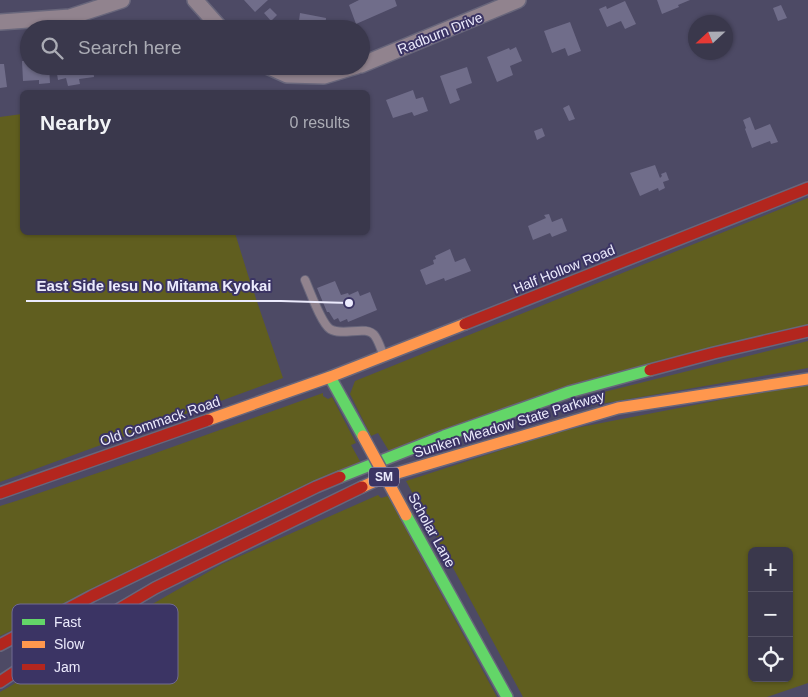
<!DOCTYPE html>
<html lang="en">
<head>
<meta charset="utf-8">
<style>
  body { margin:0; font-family:Arial,sans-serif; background:#454356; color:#f1f3f6 }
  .controls { position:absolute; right:15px; bottom:15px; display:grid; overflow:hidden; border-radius:8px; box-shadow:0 1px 4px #0004 }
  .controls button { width:45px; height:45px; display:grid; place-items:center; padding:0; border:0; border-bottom:1px solid #545264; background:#3a384c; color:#f1f3f6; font:25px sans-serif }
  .compass { position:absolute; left:688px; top:15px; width:45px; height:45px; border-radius:50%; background:#3a384c; box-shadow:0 1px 4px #0004; rotate:248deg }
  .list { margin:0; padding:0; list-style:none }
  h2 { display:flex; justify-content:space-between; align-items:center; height:65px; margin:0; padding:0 20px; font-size:21px }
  h2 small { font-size:16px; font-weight:400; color:#abacb5 }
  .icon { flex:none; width:28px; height:28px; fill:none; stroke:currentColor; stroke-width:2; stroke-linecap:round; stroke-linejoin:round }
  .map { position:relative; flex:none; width:808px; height:697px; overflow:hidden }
  .search { position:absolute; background:#3a384c; box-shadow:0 1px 4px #0004; left:20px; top:20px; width:350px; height:55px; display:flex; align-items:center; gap:12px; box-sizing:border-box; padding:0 18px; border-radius:28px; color:#abacb5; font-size:19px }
  .panel { position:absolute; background:#3a384c; box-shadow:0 1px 4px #0004; left:20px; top:90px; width:350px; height:145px; border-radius:8px }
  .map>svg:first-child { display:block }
  .green { fill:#605e1f; fill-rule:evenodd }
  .building { fill:#706d8a }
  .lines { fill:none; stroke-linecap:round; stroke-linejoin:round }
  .lane-casing { stroke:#68667b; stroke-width:10 }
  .street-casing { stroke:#68667b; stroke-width:18 }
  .fast-casing { stroke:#68667b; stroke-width:14 }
  .slow-casing { stroke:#68667b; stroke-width:14 }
  .jam-casing { stroke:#68667b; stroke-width:14 }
  .lane { stroke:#91838e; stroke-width:8 }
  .street { stroke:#91838e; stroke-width:15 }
  .fast { stroke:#63d668; stroke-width:11 }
  .slow { stroke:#ff974d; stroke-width:11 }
  .jam { stroke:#b3261e; stroke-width:11 }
  .slow-bridge-casing { stroke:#68667b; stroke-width:14; stroke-linecap:butt }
  .slow-bridge { stroke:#ff974d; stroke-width:11 }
  .labels { text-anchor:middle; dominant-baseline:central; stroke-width:4; stroke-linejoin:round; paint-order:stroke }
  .shield { fill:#3b3464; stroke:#b7b4cf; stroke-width:1 }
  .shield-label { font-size:12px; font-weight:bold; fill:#ecebfd }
  .street-label { font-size:14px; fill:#ecebfd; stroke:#3b3464 }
  .key { fill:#3b3464; stroke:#706b92; stroke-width:1 }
  .key-label { font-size:14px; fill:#ecebfd }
  .leader { fill:none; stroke:#ecebfd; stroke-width:2 }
  .callout-dot { fill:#ecebfd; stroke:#3b3464; stroke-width:2 }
  .callout-label { font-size:15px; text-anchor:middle; font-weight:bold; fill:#ecebfd; stroke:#3b3464; stroke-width:4; stroke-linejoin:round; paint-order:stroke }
</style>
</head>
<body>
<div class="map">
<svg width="808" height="697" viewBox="0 0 808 697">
  <rect width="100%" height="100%" fill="#4d4a65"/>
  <path class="green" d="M 22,114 L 22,232 L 235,233 L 248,275 L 283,378 L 0,482 L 0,117 Z
    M 808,198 L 808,325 L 389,451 L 378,433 L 371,436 L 350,394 L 355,381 Z
    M 808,341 L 808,368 L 583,407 L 580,398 Z
    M 808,383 L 808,683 L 767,697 L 523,697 L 406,481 L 560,431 ZM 752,551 L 789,551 L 789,678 L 752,678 Z
    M 323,393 L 323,396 L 328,399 L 332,397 L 356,443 L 351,445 L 361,463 L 0,636 L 0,506 L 16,501 L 150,455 Z
    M 378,495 L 381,498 L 388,496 L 497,697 L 0,697 L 0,692 L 222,564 Z"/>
  <path class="building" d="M 244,0 L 268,0 L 255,12 Z
    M 359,0 L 395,0 L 397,6 L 356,24 L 349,5 Z
    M 657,0 L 690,0 L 678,5 L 679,7 L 662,14 Z
    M 625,1 L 636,24 L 625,29 L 621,21 L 607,27 L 599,9 L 606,6 L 607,9 Z
    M 781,5 L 787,18 L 778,21 L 773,8 Z
    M 270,8 L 277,15 L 271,21 L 264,13 Z
    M 300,13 L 326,18 L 325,29 L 298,29 Z
    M 570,22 L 581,51 L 568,56 L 565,48 L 552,53 L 544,31 Z
    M 516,47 L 522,61 L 510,66 L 513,75 L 497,82 L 487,57 L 509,48 L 510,50 Z
    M 22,61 L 29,61 L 29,66 L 49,66 L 50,83 L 39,84 L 39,80 L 23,81 Z
    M 0,64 L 4,64 L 7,87 L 0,88 Z
    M 65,66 L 93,66 L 94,77 L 79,79 L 80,84 L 68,86 L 66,78 L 58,80 L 56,68 Z
    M 467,67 L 472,83 L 456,89 L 460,100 L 450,104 L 440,76 Z
    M 413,90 L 416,99 L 423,97 L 428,111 L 414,116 L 412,112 L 393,118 L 386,100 Z
    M 569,105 L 575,119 L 569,121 L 563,108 Z
    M 750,117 L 755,130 L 770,124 L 778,142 L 771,144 L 770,141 L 752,148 L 745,129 L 746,128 L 743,120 Z
    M 542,128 L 545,136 L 537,140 L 534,131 Z
    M 655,165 L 660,178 L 662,176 L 661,174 L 666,172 L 669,180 L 663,182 L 665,188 L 659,191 L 658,188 L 640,196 L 630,173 Z
    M 549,214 L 552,222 L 562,218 L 567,231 L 552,237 L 550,233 L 533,240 L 528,226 L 546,218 L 544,215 Z
    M 450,249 L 455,262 L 465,258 L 471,271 L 445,281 L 444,278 L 426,285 L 420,270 L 434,264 L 433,260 L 436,259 L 435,256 Z
    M 335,281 L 341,295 L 348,293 L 349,295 L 358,291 L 360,296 L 370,292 L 377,310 L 348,322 L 347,319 L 340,322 L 338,318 L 334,320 L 329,312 L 327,312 L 317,288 Z"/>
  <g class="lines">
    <defs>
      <path id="lane" d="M 305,280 C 310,291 321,323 330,329 C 343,337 367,324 375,336 C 379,342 381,349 383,354"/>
      <path id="street" d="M 195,0 L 221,29
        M 0,22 L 70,17 L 122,0
        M 361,65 L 518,0
        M 267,66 L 287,75 L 324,76 L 357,66"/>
      <path id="fast" d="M 330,377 L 363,436
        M 340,477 L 444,436 L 569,392 L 650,370
        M 406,515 L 507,697"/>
      <path id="slow" d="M 208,420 L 330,377 L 465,324
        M 362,487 L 384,477 L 618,408 L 808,379"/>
      <path id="jam" d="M 465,324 L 808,188
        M 650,370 L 714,353 L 808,331
        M 0,493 L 208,420
        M 0,645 L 92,596 L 316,487 L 340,477
        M 0,682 L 36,658 L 155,588 L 362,487"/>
    </defs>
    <use href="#lane" class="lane-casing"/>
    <use href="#street" class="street-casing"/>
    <use href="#fast" class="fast-casing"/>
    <use href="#slow" class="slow-casing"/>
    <use href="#jam" class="jam-casing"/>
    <use href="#lane" class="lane"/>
    <use href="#street" class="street"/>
    <use href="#fast" class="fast"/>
    <use href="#slow" class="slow"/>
    <use href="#jam" class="jam"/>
    <defs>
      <path id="slow-bridge" d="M 363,436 L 406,515"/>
    </defs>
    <use href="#slow-bridge" class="slow-bridge-casing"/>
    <use href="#slow-bridge" class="slow-bridge"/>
  </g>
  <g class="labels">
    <rect class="shield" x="369" y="467.5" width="30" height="19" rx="4"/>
    <g class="shield-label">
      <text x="384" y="477">SM</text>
    </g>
    <g class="street-label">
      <text transform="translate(440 33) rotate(-22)">Radburn Drive</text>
      <text transform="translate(564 269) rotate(-22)">Half Hollow Road</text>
      <text transform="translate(160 421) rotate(-19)">Old Commack Road</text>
      <text transform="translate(509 424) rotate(-17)">Sunken Meadow State Parkway</text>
      <text transform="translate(432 530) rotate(61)">Scholar Lane</text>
    </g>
  </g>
  <rect x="12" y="604" width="166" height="80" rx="8" class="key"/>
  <rect x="22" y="619" width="23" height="6" fill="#63d668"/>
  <rect x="22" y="641" width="23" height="7" fill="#ff974d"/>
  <rect x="22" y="664" width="23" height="6" fill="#b3261e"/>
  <g class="key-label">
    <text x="54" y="627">Fast</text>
    <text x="54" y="649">Slow</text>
    <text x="54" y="672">Jam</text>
  </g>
  <path class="leader" d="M349 303L281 301H26"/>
  <circle class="callout-dot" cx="349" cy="303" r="5"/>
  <g class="callout-label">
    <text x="154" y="291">East Side Iesu No Mitama Kyokai</text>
  </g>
</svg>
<div class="controls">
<button>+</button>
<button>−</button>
<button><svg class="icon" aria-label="locate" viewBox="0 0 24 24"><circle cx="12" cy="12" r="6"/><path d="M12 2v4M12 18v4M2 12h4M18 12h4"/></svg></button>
</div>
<svg class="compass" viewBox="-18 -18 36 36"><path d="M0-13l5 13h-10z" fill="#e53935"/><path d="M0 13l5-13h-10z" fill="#abacb5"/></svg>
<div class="search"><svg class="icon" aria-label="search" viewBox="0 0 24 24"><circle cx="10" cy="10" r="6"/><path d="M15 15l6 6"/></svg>Search here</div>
<section class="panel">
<h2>Nearby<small>0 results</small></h2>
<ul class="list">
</ul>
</section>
</div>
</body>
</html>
